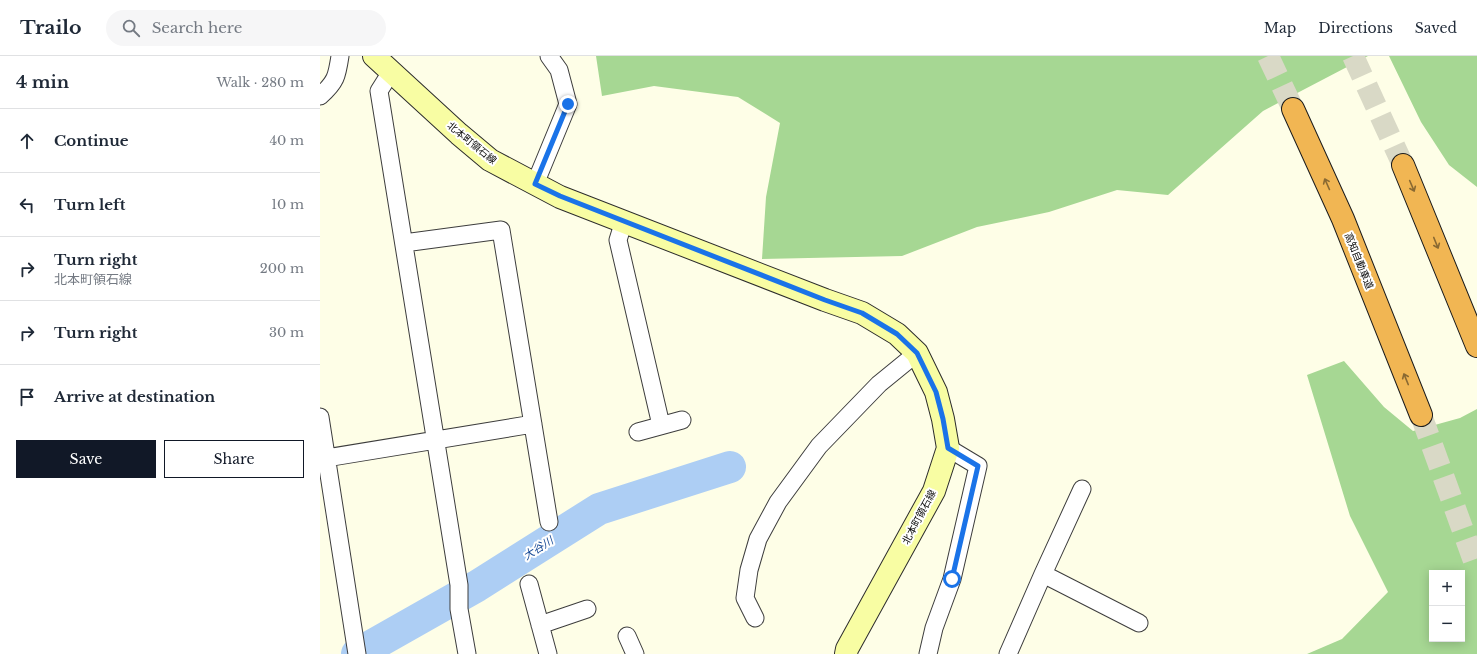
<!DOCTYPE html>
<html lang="en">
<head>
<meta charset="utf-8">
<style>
  body { margin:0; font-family:"Libre Baskerville","Noto Sans JP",serif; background:#f6f6f7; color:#1f2937 }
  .controls { position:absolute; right:12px; bottom:12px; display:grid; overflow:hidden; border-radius:0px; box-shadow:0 2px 10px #0003 }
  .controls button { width:36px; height:36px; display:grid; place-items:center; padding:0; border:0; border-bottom:1px solid #e0e1e3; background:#fff; color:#1f2937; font:20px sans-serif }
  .stop { position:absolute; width:12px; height:12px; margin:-9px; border:3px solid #1a73e8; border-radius:50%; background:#fff }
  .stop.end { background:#1a73e8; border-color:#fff; box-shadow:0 1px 4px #0008 }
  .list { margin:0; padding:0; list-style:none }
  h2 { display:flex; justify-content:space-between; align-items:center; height:52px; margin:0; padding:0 16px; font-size:17px }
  h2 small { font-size:13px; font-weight:400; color:#747a83 }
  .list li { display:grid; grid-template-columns:26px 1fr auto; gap:12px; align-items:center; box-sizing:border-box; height:64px; padding:0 16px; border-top:1px solid #e0e1e3 }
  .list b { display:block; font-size:15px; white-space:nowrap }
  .list p { margin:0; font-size:13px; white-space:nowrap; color:#747a83 }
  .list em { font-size:13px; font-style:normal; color:#747a83 }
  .actions { display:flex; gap:8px; padding:12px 16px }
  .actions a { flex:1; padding:9px 0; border:1px solid #111827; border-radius:0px; text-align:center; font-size:14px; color:#111827 }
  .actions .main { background:#111827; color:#fff }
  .icon { flex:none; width:22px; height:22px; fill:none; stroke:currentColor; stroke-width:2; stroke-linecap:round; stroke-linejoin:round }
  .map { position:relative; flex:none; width:1157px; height:598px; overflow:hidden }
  header { display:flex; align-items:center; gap:24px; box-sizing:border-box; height:56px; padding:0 20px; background:#fff; border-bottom:1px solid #e0e1e3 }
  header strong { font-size:19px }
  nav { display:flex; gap:22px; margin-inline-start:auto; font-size:14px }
  .search { width:280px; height:36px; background:#f6f6f7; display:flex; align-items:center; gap:10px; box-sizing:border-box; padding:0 14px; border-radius:22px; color:#747a83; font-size:15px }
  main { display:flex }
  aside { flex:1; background:#fff }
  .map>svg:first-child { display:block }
  .forest { fill:#a6d793; fill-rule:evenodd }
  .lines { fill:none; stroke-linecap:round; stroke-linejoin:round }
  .river { stroke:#adcef4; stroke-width:32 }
  .motorway-tunnel { stroke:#d9d9c6; stroke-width:22; stroke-dasharray:22 11; stroke-linecap:butt }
  .minor-casing { stroke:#3d3d3d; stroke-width:19 }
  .secondary-casing { stroke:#2c2c2c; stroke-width:24 }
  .motorway-casing { stroke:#1b1b1b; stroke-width:24 }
  .minor { stroke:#fff; stroke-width:17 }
  .secondary { stroke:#f8fda3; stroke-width:22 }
  .motorway { stroke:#f1b653; stroke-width:22 }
  .oneway { stroke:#896932 }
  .route { stroke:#1a73e8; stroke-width:5 }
  .labels { text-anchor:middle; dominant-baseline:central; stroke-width:4; stroke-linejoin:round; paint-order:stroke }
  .street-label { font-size:10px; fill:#0a0a0a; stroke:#fff }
  .water-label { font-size:11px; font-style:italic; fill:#184a96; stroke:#fff }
</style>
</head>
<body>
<header>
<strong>Trailo</strong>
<div class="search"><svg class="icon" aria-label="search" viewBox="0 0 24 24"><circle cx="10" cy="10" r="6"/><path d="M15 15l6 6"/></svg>Search here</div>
<nav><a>Map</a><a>Directions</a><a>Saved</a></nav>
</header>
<main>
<aside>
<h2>4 min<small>Walk · 280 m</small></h2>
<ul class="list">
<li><svg class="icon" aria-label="ahead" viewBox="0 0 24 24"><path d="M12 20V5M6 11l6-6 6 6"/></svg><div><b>Continue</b></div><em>40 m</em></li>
<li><svg class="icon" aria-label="left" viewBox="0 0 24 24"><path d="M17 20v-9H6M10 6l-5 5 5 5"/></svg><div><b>Turn left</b></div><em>10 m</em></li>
<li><svg class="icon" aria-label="right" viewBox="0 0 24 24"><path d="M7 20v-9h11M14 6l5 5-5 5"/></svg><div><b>Turn right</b><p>北本町領石線</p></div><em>200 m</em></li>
<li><svg class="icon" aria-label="right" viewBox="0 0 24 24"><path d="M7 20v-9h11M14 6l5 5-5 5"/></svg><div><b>Turn right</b></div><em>30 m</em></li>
<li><svg class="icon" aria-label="arrive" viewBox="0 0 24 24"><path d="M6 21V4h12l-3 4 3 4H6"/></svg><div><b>Arrive at destination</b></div></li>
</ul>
<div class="actions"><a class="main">Save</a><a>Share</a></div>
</aside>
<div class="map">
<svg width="1157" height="598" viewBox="0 0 1157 598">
  <rect width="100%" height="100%" fill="#fefee7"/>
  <path class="forest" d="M 276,0 L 1048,0 L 943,55 L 848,139 L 797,134 L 729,156 L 657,171 L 582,200 L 442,203 L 446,141 L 460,67 L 418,41 L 334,30 L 282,40 Z
    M 1069,0 L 1157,0 L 1157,131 L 1129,109 L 1101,66 Z
    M 1024,305 L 1064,351 L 1093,375 L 1140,362 L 1157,353 L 1157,598 L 987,598 L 1022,583 L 1068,536 L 1030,460 L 987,319 ZM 1112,517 L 1142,517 L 1142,583 L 1112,583 Z"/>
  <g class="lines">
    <path class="river" d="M 37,598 L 157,530 L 279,453 L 410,411"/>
    <path class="motorway-tunnel" d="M 948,0 L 973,53
      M 1033,0 L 1083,109
      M 1101,359 L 1157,513"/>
    <defs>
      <path id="minor" d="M 71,16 L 59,35 L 139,529 L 139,553 L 147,598
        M 0,40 C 16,26 17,20 20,0
        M 215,128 L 248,48 L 239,14 L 229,0
        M 304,165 L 298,184 L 341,369
        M 84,187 L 181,174 L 229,466
        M 0,361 L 37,598
        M 318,376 L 362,364
        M 0,403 L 213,368
        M 723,518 L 819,567
        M 209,528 L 228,598
        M 435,562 L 425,542 L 429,514 L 438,483 L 458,446 L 499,390 L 559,328 L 597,297
        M 220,569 L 267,553
        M 307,580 L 315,598
        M 608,598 L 614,572 L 632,523 L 658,410 L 628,392
        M 688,598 L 723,518 L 762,433"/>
      <path id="secondary" d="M 54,0 L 139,78 L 170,104 L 240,141 L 505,244 L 542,257 L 577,278 L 597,297 L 616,336 L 623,363 L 628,392 L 614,435 L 527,593 L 526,598"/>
      <path id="motorway" d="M 973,53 L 1023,163 L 1101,359
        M 1083,109 L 1157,290"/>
    </defs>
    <use href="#minor" class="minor-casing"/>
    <use href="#secondary" class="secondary-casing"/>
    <use href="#motorway" class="motorway-casing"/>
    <use href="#minor" class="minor"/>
    <use href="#secondary" class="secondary"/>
    <use href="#motorway" class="motorway"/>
  </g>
  <defs><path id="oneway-shaft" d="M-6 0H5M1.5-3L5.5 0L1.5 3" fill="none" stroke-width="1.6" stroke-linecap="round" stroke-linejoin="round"/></defs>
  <g class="oneway">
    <use href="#oneway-shaft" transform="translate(1007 128) rotate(-114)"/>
    <use href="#oneway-shaft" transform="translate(1092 130) rotate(67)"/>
    <use href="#oneway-shaft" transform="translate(1116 187) rotate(68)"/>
    <use href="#oneway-shaft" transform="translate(1086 323) rotate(-112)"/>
  </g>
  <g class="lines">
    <path class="route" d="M 248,48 L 215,128 L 240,140 L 505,244 L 542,257 L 577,278 L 597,297 L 616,336 L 623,363 L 628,392 L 658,410 L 632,523"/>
  </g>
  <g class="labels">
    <g class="street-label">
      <text transform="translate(152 87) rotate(39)">北本町領石線</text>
      <text transform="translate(1039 205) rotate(68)">高知自動車道</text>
      <text transform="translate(599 461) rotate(-62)">北本町領石線</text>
    </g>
    <g class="water-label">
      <text transform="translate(218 492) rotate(-32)">大谷川</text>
    </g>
  </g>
</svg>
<div class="controls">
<button>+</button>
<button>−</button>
</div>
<div class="stop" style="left:632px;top:523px"></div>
<div class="stop end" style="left:248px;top:48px"></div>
</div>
</main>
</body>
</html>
